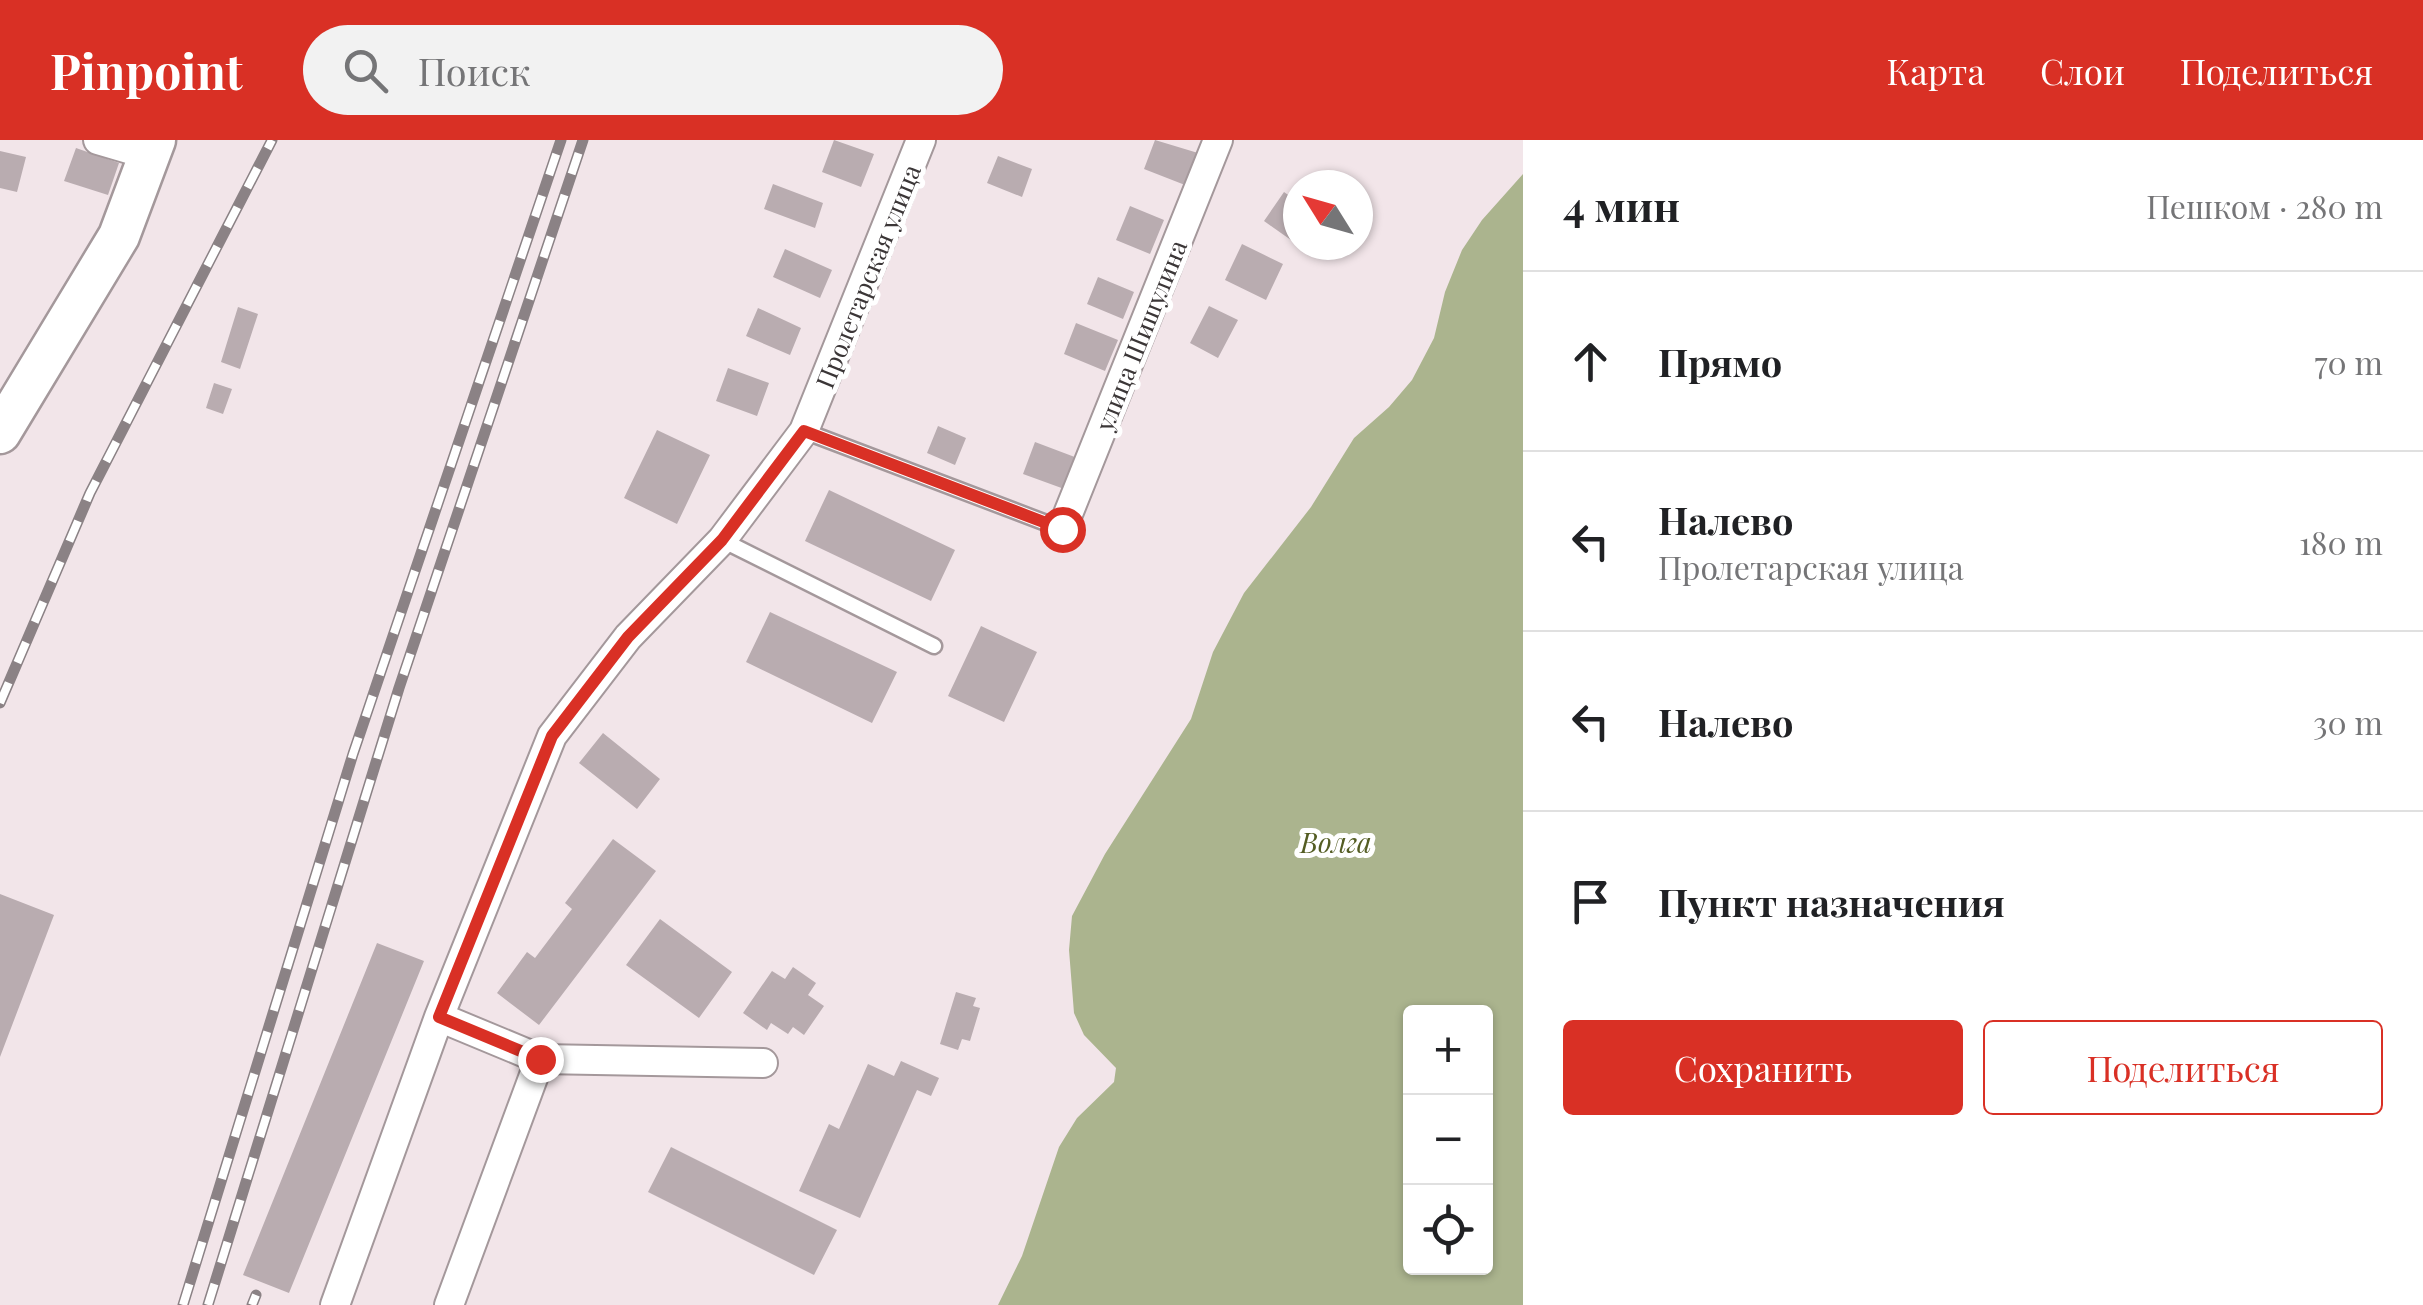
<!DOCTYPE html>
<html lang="ru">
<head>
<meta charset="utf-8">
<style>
  body { margin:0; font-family:"Playfair Display",serif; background:#f2f2f2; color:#202124 }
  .controls { position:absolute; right:30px; bottom:30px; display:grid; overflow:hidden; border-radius:10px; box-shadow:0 2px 8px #0004 }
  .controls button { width:90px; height:90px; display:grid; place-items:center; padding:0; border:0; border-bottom:2px solid #e0e0e0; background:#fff; color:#202124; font:50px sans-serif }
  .compass { position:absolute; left:1283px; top:30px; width:90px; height:90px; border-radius:50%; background:#fff; box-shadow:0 2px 8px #0004; rotate:307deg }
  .stop { position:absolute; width:30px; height:30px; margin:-22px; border:8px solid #d93025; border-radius:50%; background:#fff }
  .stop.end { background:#d93025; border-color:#fff; box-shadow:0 2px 10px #0008 }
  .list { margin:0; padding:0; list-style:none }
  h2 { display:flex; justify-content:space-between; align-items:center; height:130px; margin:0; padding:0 40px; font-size:42px }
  h2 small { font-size:32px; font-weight:400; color:#757577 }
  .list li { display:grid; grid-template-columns:65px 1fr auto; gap:30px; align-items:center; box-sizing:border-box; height:180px; padding:0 40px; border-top:2px solid #e0e0e0 }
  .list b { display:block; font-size:38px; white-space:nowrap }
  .list p { margin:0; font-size:32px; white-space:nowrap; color:#757577 }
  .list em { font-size:32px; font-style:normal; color:#757577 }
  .actions { display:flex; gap:20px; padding:30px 40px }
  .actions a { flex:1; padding:22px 0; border:2px solid #d93025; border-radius:10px; text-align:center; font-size:35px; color:#d93025 }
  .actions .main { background:#d93025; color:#fff }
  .icon { flex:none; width:55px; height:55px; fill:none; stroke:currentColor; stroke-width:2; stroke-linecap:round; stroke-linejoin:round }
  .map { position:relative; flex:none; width:1523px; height:1165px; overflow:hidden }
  header { display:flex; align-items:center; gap:60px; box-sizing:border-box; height:140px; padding:0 50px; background:#d93025; color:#fff }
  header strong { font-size:48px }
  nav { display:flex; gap:55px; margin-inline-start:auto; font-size:35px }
  .search { width:700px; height:90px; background:#f2f2f2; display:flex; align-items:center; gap:25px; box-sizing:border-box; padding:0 35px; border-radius:55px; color:#757577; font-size:38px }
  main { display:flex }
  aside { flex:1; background:#fff }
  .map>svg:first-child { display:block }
  .water { fill:#abb48e; fill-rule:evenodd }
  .building { fill:#b9acb0 }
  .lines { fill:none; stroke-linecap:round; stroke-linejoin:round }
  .lane-casing { stroke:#a4989b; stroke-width:19 }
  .street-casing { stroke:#a4989b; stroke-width:32 }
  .secondary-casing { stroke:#a4989b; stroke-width:45 }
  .lane { stroke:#fff; stroke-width:14 }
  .street { stroke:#fff; stroke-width:28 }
  .secondary { stroke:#fff; stroke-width:40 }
  .rail-casing { stroke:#8b8285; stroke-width:11 }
  .rail { stroke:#fff; stroke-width:8; stroke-dasharray:22; stroke-linecap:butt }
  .route { stroke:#d93025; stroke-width:12 }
  .labels { text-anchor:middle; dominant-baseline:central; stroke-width:10; stroke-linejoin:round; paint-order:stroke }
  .street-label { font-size:25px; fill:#3b3637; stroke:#fff }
  .water-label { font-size:28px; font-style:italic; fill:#545d23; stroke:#fff }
</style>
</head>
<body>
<header>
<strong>Pinpoint</strong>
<div class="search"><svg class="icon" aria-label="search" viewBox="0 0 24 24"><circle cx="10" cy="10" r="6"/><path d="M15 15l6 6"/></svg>Поиск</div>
<nav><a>Карта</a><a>Слои</a><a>Поделиться</a></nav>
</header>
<main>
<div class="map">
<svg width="1523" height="1165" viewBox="0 0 1523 1165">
  <rect width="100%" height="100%" fill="#f2e5e9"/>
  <path class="water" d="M 1523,34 L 1523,1165 L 998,1165 L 1022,1116 L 1059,1007 L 1077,978 L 1114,942 L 1116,928 L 1084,895 L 1074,873 L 1069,810 L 1072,776 L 1105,714 L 1191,579 L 1213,512 L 1244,453 L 1311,367 L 1354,298 L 1389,267 L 1412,240 L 1434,198 L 1445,152 L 1462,110 L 1482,80 ZM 1410,872 L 1486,872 L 1486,1128 L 1410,1128 Z"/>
  <path class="building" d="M 834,0 L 874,14 L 861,47 L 822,32 Z
    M 1155,0 L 1198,13 L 1185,45 L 1144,29 Z
    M 76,8 L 119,23 L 108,55 L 64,41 Z
    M 0,11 L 26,17 L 17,52 L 0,48 Z
    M 998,16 L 1032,29 L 1022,57 L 987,43 Z
    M 773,44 L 823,63 L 815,88 L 764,69 Z
    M 1284,52 L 1298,62 L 1298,105 L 1264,81 Z
    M 1130,66 L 1164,80 L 1150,114 L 1116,100 Z
    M 1242,104 L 1283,124 L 1266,160 L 1225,140 Z
    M 785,109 L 832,130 L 820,158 L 773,137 Z
    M 1098,137 L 1134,152 L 1123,179 L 1087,164 Z
    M 1209,166 L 1238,180 L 1218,218 L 1190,203 Z
    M 238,167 L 258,174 L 240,229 L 221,222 Z
    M 758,168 L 801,188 L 790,215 L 746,196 Z
    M 1076,183 L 1118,200 L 1105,231 L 1064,214 Z
    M 728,228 L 769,243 L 757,276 L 716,261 Z
    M 214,243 L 232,249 L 223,274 L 206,268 Z
    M 938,286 L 966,298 L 955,325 L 927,313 Z
    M 657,290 L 710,315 L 677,384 L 624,358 Z
    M 1035,302 L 1080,319 L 1067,350 L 1023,334 Z
    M 829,350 L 955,410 L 931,461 L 805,401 Z
    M 770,472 L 897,532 L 872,583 L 746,522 Z
    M 981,486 L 1037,512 L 1004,582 L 948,556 Z
    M 603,593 L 660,639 L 637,669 L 579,623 Z
    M 613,699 L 656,731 L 539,885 L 497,853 L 527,812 L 535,818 L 572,769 L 565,763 Z
    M 0,754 L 54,775 L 0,917 Z
    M 660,779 L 732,832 L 699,878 L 626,825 Z
    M 377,803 L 424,821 L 289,1153 L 243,1135 Z
    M 793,827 L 816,843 L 808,855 L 824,866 L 804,895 L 793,887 L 788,894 L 771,883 L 767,890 L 743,873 L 772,831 L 785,839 Z
    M 956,852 L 976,858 L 973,866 L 980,868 L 970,901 L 962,899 L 958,910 L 940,904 Z
    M 901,921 L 939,938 L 931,956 L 917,950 L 860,1078 L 799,1051 L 829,984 L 839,989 L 868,924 L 894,936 Z
    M 671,1007 L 837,1090 L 814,1135 L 648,1052 Z"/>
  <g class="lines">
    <defs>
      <path id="lane" d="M 804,291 L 1062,389
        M 722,400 L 934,506"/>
      <path id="street" d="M 98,0 L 149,15
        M 1062,389 L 1218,0
        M 439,877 L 540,919 L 763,923
        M 335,1165 L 439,877 L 552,596 L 628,497 L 722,400 L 804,291 L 921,0
        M 449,1165 L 540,919"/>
      <path id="secondary" d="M 0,293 L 119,96 L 155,0"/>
    </defs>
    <use href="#lane" class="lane-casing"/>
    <use href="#street" class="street-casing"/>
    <use href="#secondary" class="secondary-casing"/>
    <use href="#lane" class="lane"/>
    <use href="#street" class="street"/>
    <use href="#secondary" class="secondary"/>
    <defs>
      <path id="rail" d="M 0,563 L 90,353 L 272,0
        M 183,1165 L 353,614 L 561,0
        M 208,1165 L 399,548 L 583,0
        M 252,1165 L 256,1155"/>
    </defs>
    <use href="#rail" class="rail-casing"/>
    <use href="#rail" class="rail"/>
  </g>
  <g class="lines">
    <path class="route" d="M 540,919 L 439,877 L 552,596 L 628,497 L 722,400 L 804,291 L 1062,389"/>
  </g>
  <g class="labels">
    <g class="street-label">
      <text transform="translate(867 136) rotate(-68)">Пролетарская улица</text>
      <text transform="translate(1140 195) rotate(-68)">улица Шишулина</text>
    </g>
    <g class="water-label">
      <text x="1336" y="701">Волга</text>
    </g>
  </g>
</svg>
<div class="controls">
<button>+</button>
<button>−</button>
<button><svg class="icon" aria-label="locate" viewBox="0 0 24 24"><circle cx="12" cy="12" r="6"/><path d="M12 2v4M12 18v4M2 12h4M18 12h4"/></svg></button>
</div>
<svg class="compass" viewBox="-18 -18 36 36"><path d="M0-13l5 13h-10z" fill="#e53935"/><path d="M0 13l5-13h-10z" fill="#757577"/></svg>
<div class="stop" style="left:1062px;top:389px"></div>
<div class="stop end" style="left:540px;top:919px"></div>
</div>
<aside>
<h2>4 мин<small>Пешком · 280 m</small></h2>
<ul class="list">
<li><svg class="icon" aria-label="ahead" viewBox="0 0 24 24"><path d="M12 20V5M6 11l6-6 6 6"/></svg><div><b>Прямо</b></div><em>70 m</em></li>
<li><svg class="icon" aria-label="left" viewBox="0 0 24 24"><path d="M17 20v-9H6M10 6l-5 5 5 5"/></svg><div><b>Налево</b><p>Пролетарская улица</p></div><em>180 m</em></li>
<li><svg class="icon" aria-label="left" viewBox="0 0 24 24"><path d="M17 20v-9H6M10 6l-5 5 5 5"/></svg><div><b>Налево</b></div><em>30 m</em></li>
<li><svg class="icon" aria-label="arrive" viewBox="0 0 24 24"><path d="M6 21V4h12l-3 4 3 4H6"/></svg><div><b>Пункт назначения</b></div></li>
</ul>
<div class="actions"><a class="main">Сохранить</a><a>Поделиться</a></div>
</aside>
</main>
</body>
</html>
